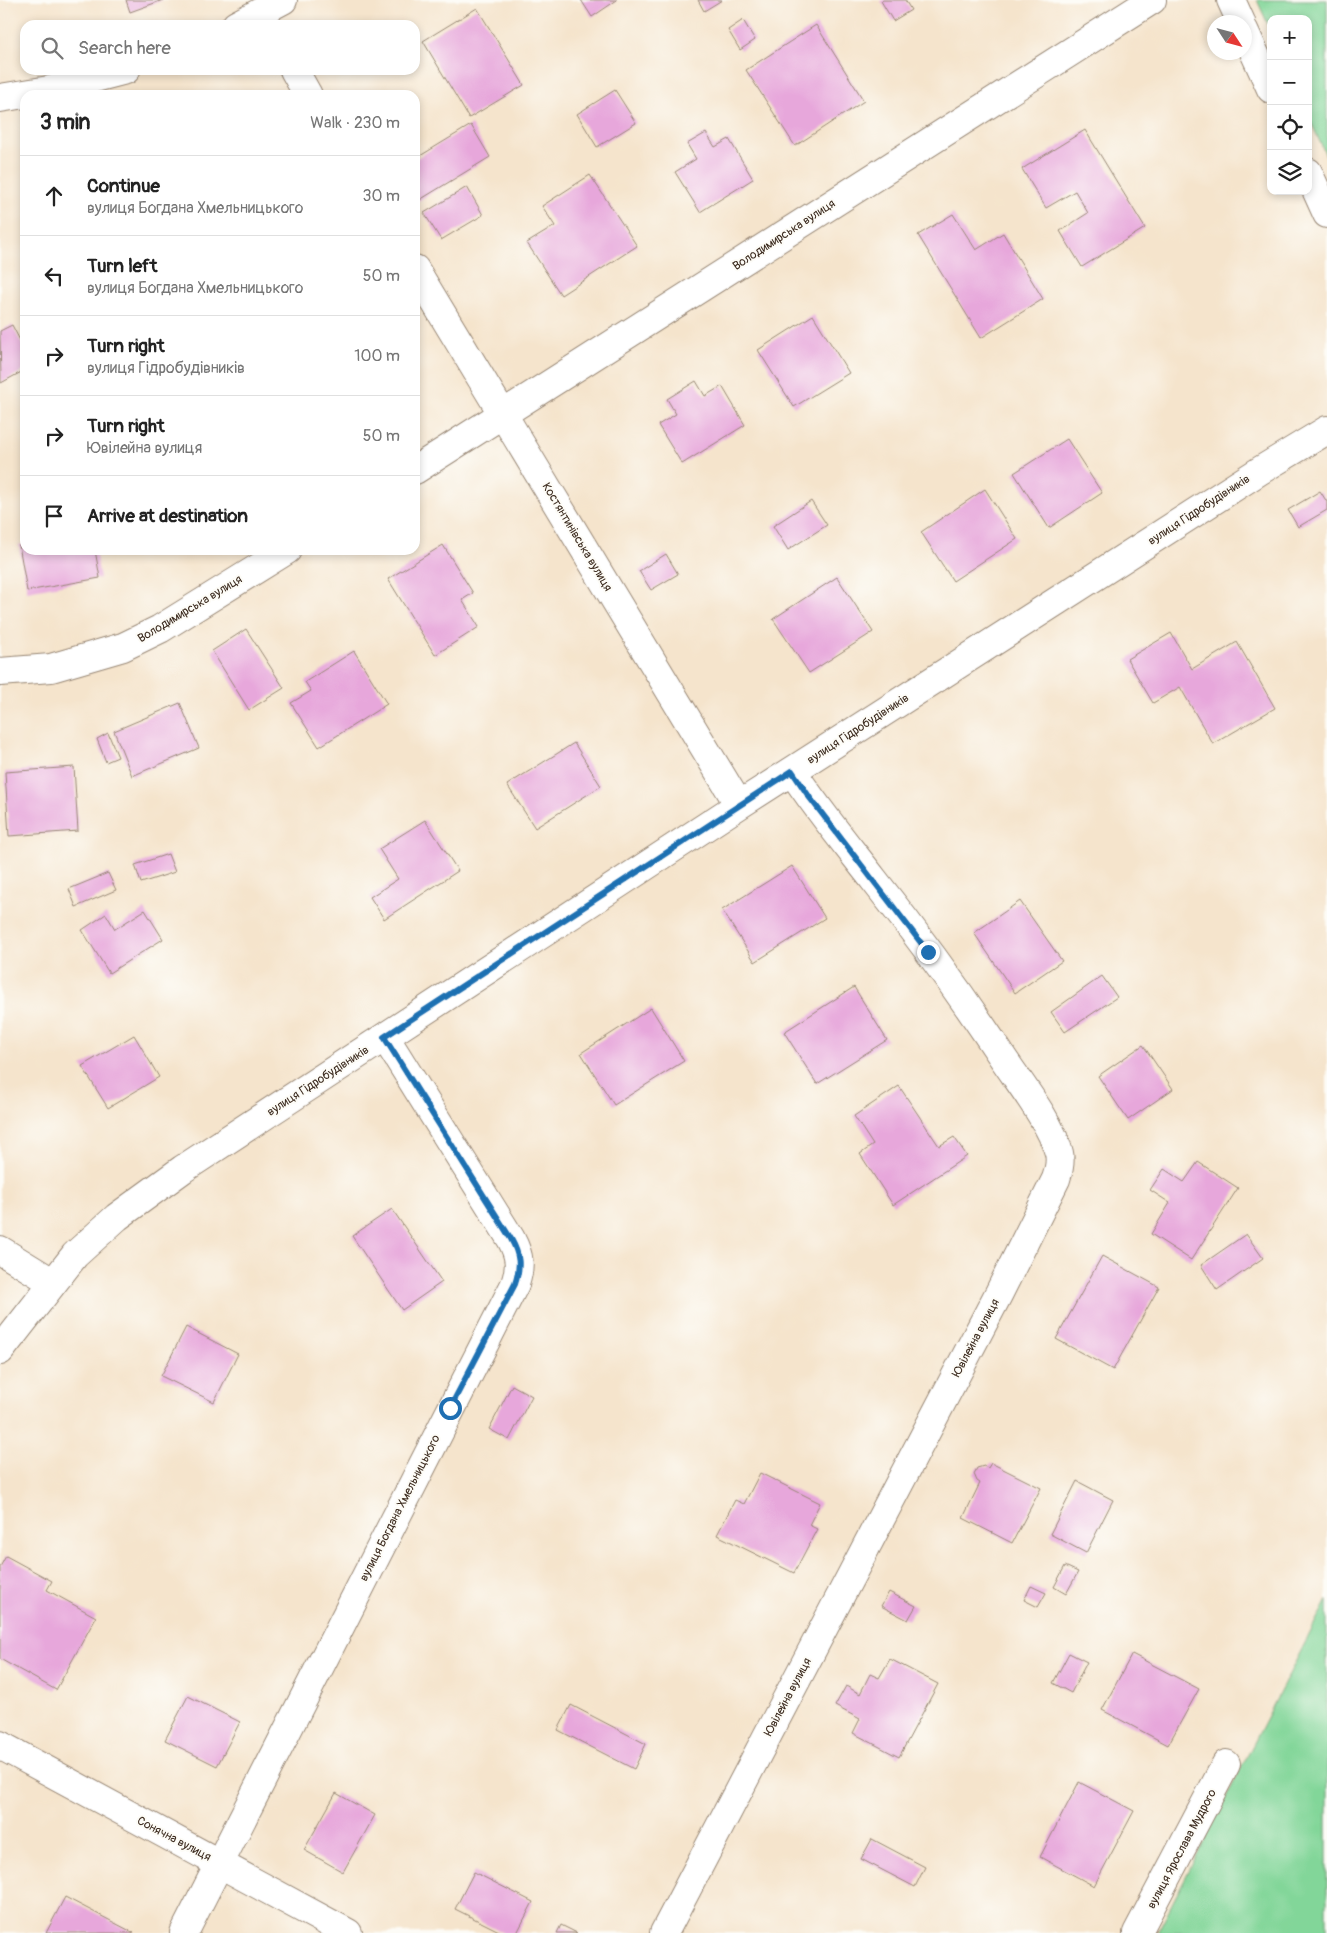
<!DOCTYPE html>
<html lang="en">
<head>
<meta charset="utf-8">
<style>
  body { margin:0; font-family:Pangolin,sans-serif; background:#f2f2f2; color:#222 }
  .controls { position:absolute; right:15px; top:15px; display:grid; overflow:hidden; border-radius:10px; box-shadow:0 2px 8px #0003 }
  .controls button { width:45px; height:45px; display:grid; place-items:center; padding:0; border:0; border-bottom:1px solid #e0e0e0; background:#fff; color:#222; font:25px sans-serif }
  .compass { position:absolute; left:1207px; top:15px; width:45px; height:45px; border-radius:50%; background:#fff; box-shadow:0 2px 8px #0003; rotate:126deg }
  .stop { position:absolute; width:15px; height:15px; margin:-11px; border:4px solid #1f6fb2; border-radius:50%; background:#fff }
  .stop.end { background:#1f6fb2; border-color:#fff; box-shadow:0 1px 5px #0008 }
  .list { margin:0; padding:0; list-style:none }
  h2 { display:flex; justify-content:space-between; align-items:center; height:65px; margin:0; padding:0 20px; font-size:21px }
  h2 small { font-size:16px; font-weight:400; color:#767676 }
  .list li { display:grid; grid-template-columns:32px 1fr auto; gap:15px; align-items:center; box-sizing:border-box; height:80px; padding:0 20px; border-top:1px solid #e0e0e0 }
  .list b { display:block; font-size:19px; white-space:nowrap }
  .list p { margin:0; font-size:16px; white-space:nowrap; color:#767676 }
  .list em { font-size:16px; font-style:normal; color:#767676 }
  .icon { flex:none; width:28px; height:28px; fill:none; stroke:currentColor; stroke-width:2; stroke-linecap:round; stroke-linejoin:round }
  .map { position:relative; flex:none; width:1327px; height:1933px; overflow:hidden }
  .search { position:absolute; background:#fff; box-shadow:0 2px 8px #0003; left:20px; top:20px; width:400px; height:55px; display:flex; align-items:center; gap:12px; box-sizing:border-box; padding:0 18px; border-radius:15px; color:#767676; font-size:19px }
  .panel { position:absolute; background:#fff; box-shadow:0 2px 8px #0003; left:20px; top:90px; width:400px; height:465px; border-radius:15px }
  .map>svg:first-child { display:block }
  .green { fill:#82d699; stroke:#5e805c }
  .building { fill:#e7a7db }
  .lines { fill:none; stroke-linecap:round; stroke-linejoin:round }
  .minor-casing { stroke:#988775; stroke-width:30 }
  .minor { stroke:#fff; stroke-width:28 }
  .route { stroke:#1f6fb2; stroke-width:6 }
  .labels { text-anchor:middle; dominant-baseline:central; stroke-width:4; stroke-linejoin:round; paint-order:stroke }
  .street-label { font-size:12px; fill:#3b2a1e; stroke:#fdfcf7 }
</style>
</head>
<body>
<div class="map">
<svg width="1327" height="1933" viewBox="0 0 1327 1933">
  <rect width="100%" height="100%" fill="#fdfcf7"/>
  <filter id="ink" filterUnits="userSpaceOnUse"><feTurbulence type="fractalNoise" baseFrequency=".02" numOctaves="2"/><feDisplacementMap in="SourceGraphic" scale="10" xChannelSelector="R" yChannelSelector="G"/><feConvolveMatrix kernelMatrix="1 2 1 2 8 2 1 2 1" color-interpolation-filters="sRGB"/></filter>
  <filter id="wash" filterUnits="userSpaceOnUse"><feTurbulence type="fractalNoise" baseFrequency=".0096" numOctaves="4" result="noise"/><feDisplacementMap in="SourceGraphic" scale="20" xChannelSelector="R" yChannelSelector="G"/><feGaussianBlur stdDeviation="1.12" result="paint"/><feColorMatrix in="noise" values="0 0 0 0 0 0 0 0 0 0 0 0 0 0 0 0 0 1.4 0 .05"/><feComposite in="paint" operator="in"/></filter>
  <g filter="url(#wash)">
    <rect width="100%" height="100%" fill="#f5e4cc"/>
    <path class="green" d="M 1257,0 L 1327,0 L 1327,158 L 1308,115 L 1308,19 L 1271,19 L 1271,31 Z
      M 1327,1600 L 1327,1933 L 1157,1933 Z"/>
    <g id="blocks">
      <path class="building" d="M 126,0 L 163,0 L 130,12 Z
        M 581,0 L 617,0 L 592,17 Z
        M 698,0 L 722,0 L 704,11 Z
        M 883,0 L 905,0 L 911,10 L 893,21 L 881,1 Z
        M 477,8 L 524,85 L 469,118 L 423,41 Z
        M 743,20 L 755,40 L 740,50 L 728,30 Z
        M 816,25 L 864,101 L 795,146 L 746,70 Z
        M 615,90 L 636,123 L 597,147 L 577,114 Z
        M 471,125 L 490,157 L 418,201 L 415,196 L 415,159 Z
        M 1085,130 L 1145,228 L 1082,267 L 1060,231 L 1088,213 L 1075,191 L 1046,208 L 1022,169 Z
        M 706,133 L 715,147 L 729,139 L 753,179 L 700,212 L 675,172 L 696,159 L 687,144 Z
        M 590,175 L 637,246 L 561,295 L 527,243 L 555,226 L 542,206 Z
        M 467,187 L 483,215 L 441,240 L 424,213 Z
        M 953,214 L 976,250 L 1003,233 L 1043,299 L 981,338 L 918,235 Z
        M 813,315 L 849,373 L 794,407 L 758,350 Z
        M 12,325 L 25,350 L 25,370 L 1,383 L 0,331 Z
        M 696,381 L 705,396 L 722,386 L 745,425 L 682,464 L 658,425 L 676,414 L 667,399 Z
        M 1067,439 L 1102,493 L 1049,528 L 1014,473 Z
        M 985,489 L 1017,539 L 953,581 L 921,532 Z
        M 1320,491 L 1327,502 L 1327,510 L 1298,527 L 1288,510 Z
        M 811,501 L 827,525 L 788,550 L 773,526 Z
        M 25,544 L 25,550 L 95,550 L 100,578 L 27,591 L 19,545 Z
        M 443,545 L 473,593 L 462,600 L 479,627 L 435,655 L 388,579 Z
        M 666,554 L 678,574 L 651,590 L 639,571 Z
        M 837,577 L 873,632 L 809,673 L 773,619 Z
        M 246,629 L 284,688 L 249,710 L 212,651 Z
        M 1171,633 L 1192,669 L 1237,642 L 1275,708 L 1213,744 L 1180,687 L 1153,703 L 1127,659 Z
        M 354,651 L 387,704 L 319,747 L 291,703 L 311,691 L 305,682 Z
        M 180,703 L 199,748 L 132,776 L 114,731 Z
        M 108,733 L 118,757 L 106,762 L 97,739 Z
        M 574,743 L 601,786 L 535,828 L 507,785 Z
        M 74,767 L 78,831 L 9,836 L 5,772 Z
        M 425,820 L 458,871 L 384,919 L 370,897 L 398,879 L 379,849 Z
        M 168,854 L 175,872 L 141,883 L 135,865 Z
        M 792,866 L 825,918 L 755,962 L 722,910 Z
        M 108,873 L 116,890 L 76,907 L 69,889 Z
        M 1020,901 L 1062,961 L 1015,993 L 974,933 Z
        M 145,910 L 163,939 L 109,973 L 82,930 L 106,914 L 115,929 Z
        M 1102,976 L 1117,997 L 1065,1032 L 1051,1012 Z
        M 854,987 L 887,1040 L 817,1084 L 784,1032 Z
        M 651,1008 L 684,1061 L 614,1105 L 581,1053 Z
        M 134,1035 L 159,1077 L 108,1108 L 82,1066 Z
        M 1143,1045 L 1173,1089 L 1128,1120 L 1098,1076 Z
        M 899,1086 L 939,1146 L 954,1137 L 967,1156 L 893,1205 L 860,1154 L 873,1145 L 854,1116 Z
        M 1198,1162 L 1238,1188 L 1191,1260 L 1151,1234 L 1170,1203 L 1150,1190 L 1164,1169 L 1184,1182 Z
        M 392,1209 L 442,1282 L 402,1310 L 352,1236 Z
        M 1246,1234 L 1263,1258 L 1217,1290 L 1201,1265 Z
        M 1102,1256 L 1159,1287 L 1113,1370 L 1056,1339 Z
        M 186,1327 L 238,1354 L 214,1402 L 161,1376 Z
        M 512,1385 L 532,1396 L 509,1440 L 489,1429 Z
        M 991,1463 L 1041,1488 L 1012,1543 L 963,1518 L 980,1483 L 977,1481 L 974,1474 L 977,1468 L 984,1466 L 988,1468 Z
        M 760,1473 L 820,1503 L 809,1525 L 817,1529 L 794,1573 L 717,1535 L 735,1500 L 744,1504 Z
        M 1077,1481 L 1113,1500 L 1086,1553 L 1050,1534 Z
        M 6,1556 L 52,1581 L 47,1590 L 96,1617 L 56,1690 L 0,1659 L 0,1567 Z
        M 1065,1566 L 1078,1572 L 1066,1594 L 1054,1587 Z
        M 1031,1586 L 1046,1593 L 1038,1607 L 1024,1600 Z
        M 889,1592 L 916,1606 L 908,1620 L 881,1606 Z
        M 1069,1653 L 1087,1662 L 1071,1693 L 1053,1683 Z
        M 1132,1654 L 1199,1689 L 1168,1745 L 1102,1710 Z
        M 890,1659 L 938,1684 L 899,1757 L 853,1733 L 860,1719 L 835,1706 L 846,1686 L 860,1694 L 870,1674 L 879,1678 Z
        M 188,1696 L 240,1722 L 217,1766 L 165,1740 Z
        M 571,1705 L 646,1744 L 634,1769 L 558,1730 Z
        M 1079,1782 L 1134,1811 L 1094,1886 L 1040,1857 Z
        M 336,1793 L 375,1815 L 343,1872 L 304,1850 Z
        M 872,1839 L 925,1867 L 915,1887 L 861,1859 Z
        M 474,1872 L 533,1902 L 517,1933 L 503,1933 L 455,1909 Z
        M 65,1897 L 134,1933 L 46,1933 Z
        M 561,1925 L 577,1933 L 557,1933 Z"/>
    </g>
  </g>
  <g filter="url(#ink)">
    <use href="#blocks" fill-opacity="0" stroke="#988775" stroke-width="1"/>
    <g class="lines">
      <defs>
        <path id="minor" d="M 1231,0 L 1241,22
          M 236,25 L 283,0
          M 1244,30 L 1271,89
          M 294,70 L 308,95
          M 0,98 L 49,90 L 126,70
          M 1308,172 L 1327,214
          M 415,269 L 739,805
          M 415,470 L 1152,0
          M 0,672 L 51,668 L 123,647 L 160,629 L 287,550
          M 0,1250 L 52,1282
          M 0,1351 L 75,1255 L 117,1217 L 183,1169 L 739,805 L 1261,470 L 1327,430
          M 0,1745 L 348,1933
          M 184,1933 L 515,1284 C 521,1266 520,1256 511,1239 L 385,1037
          M 664,1933 L 999,1293 L 1056,1179 C 1059,1170 1061,1162 1059,1153 C 1051,1123 1021,1085 1003,1058 C 963,997 920,938 874,880 C 846,844 817,809 792,771
          M 1137,1933 L 1226,1764"/>
      </defs>
      <use href="#minor" class="minor-casing"/>
      <use href="#minor" class="minor"/>
    </g>
  </g>
  <g class="lines" filter="url(#ink)">
    <path class="route" d="M 450,1408 L 515,1284 C 521,1266 520,1255 511,1239 L 384,1037 L 792,771 L 810,798 L 928,952"/>
  </g>
  <g class="labels">
    <g class="street-label">
      <text transform="translate(784 235) rotate(-33)">Володимирська вулиця</text>
      <text transform="translate(1199 510) rotate(-33)">вулиця Гідробудівників</text>
      <text transform="translate(577 537) rotate(59)">Костянтинівська вулиця</text>
      <text transform="translate(190 609) rotate(-31)">Володимирська вулиця</text>
      <text transform="translate(858 729) rotate(-33)">вулиця Гідробудівників</text>
      <text transform="translate(318 1081) rotate(-33)">вулиця Гідробудівників</text>
      <text transform="translate(976 1338) rotate(-62)">Ювілейна вулиця</text>
      <text transform="translate(400 1508) rotate(-63)">вулиця Богдана Хмельницького</text>
      <text transform="translate(788 1697) rotate(-62)">Ювілейна вулиця</text>
      <text transform="translate(174 1839) rotate(28)">Сонячна вулиця</text>
      <text transform="translate(1182 1849) rotate(-62)">вулиця Ярослава Мудрого</text>
    </g>
  </g>
</svg>
<div class="controls">
<button>+</button>
<button>−</button>
<button><svg class="icon" aria-label="locate" viewBox="0 0 24 24"><circle cx="12" cy="12" r="6"/><path d="M12 2v4M12 18v4M2 12h4M18 12h4"/></svg></button>
<button><svg class="icon" aria-label="layers" viewBox="0 0 24 24"><path d="M12 4l9 5-9 5-9-5zM3 14l9 5 9-5"/></svg></button>
</div>
<svg class="compass" viewBox="-18 -18 36 36"><path d="M0-13l5 13h-10z" fill="#e53935"/><path d="M0 13l5-13h-10z" fill="#767676"/></svg>
<div class="stop" style="left:450px;top:1408px"></div>
<div class="stop end" style="left:928px;top:952px"></div>
<div class="search"><svg class="icon" aria-label="search" viewBox="0 0 24 24"><circle cx="10" cy="10" r="6"/><path d="M15 15l6 6"/></svg>Search here</div>
<section class="panel">
<h2>3 min<small>Walk · 230 m</small></h2>
<ul class="list">
<li><svg class="icon" aria-label="ahead" viewBox="0 0 24 24"><path d="M12 20V5M6 11l6-6 6 6"/></svg><div><b>Continue</b><p>вулиця Богдана Хмельницького</p></div><em>30 m</em></li>
<li><svg class="icon" aria-label="left" viewBox="0 0 24 24"><path d="M17 20v-9H6M10 6l-5 5 5 5"/></svg><div><b>Turn left</b><p>вулиця Богдана Хмельницького</p></div><em>50 m</em></li>
<li><svg class="icon" aria-label="right" viewBox="0 0 24 24"><path d="M7 20v-9h11M14 6l5 5-5 5"/></svg><div><b>Turn right</b><p>вулиця Гідробудівників</p></div><em>100 m</em></li>
<li><svg class="icon" aria-label="right" viewBox="0 0 24 24"><path d="M7 20v-9h11M14 6l5 5-5 5"/></svg><div><b>Turn right</b><p>Ювілейна вулиця</p></div><em>50 m</em></li>
<li><svg class="icon" aria-label="arrive" viewBox="0 0 24 24"><path d="M6 21V4h12l-3 4 3 4H6"/></svg><div><b>Arrive at destination</b></div></li>
</ul>
</section>
</div>
</body>
</html>
